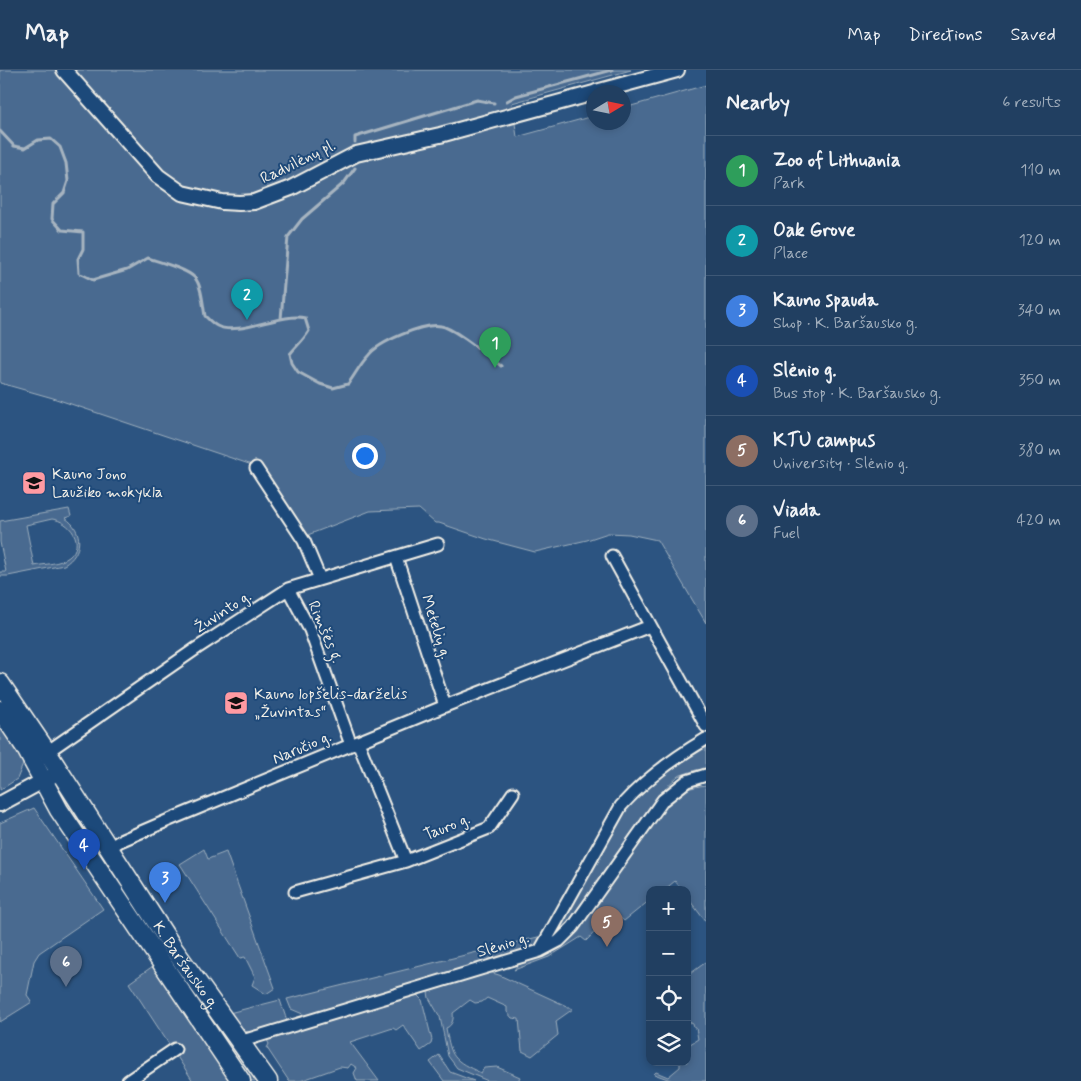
<!DOCTYPE html>
<html lang="en">
<head>
<meta charset="utf-8">
<style>
  body { margin:0; font-family:Mynerve,sans-serif; background:#2d4a6a; color:#f1f3f6 }
  .controls { position:absolute; right:15px; bottom:15px; display:grid; overflow:hidden; border-radius:10px; box-shadow:0 2px 8px #0003 }
  .controls button { width:45px; height:45px; display:grid; place-items:center; padding:0; border:0; border-bottom:1px solid #3e5876; background:#213f61; color:#f1f3f6; font:25px sans-serif }
  .compass { position:absolute; left:586px; top:15px; width:45px; height:45px; border-radius:50%; background:#213f61; box-shadow:0 2px 8px #0003; rotate:80deg }
  .you { position:absolute; left:364px; top:385px; width:18px; height:18px; margin:-12px; border:4px solid #fff; border-radius:50%; background:#1a73e8; box-shadow:0 0 0 8px #1a73e833 }
  .badge { display:grid; place-items:center; width:32px; height:32px; border-radius:50%; background:#90b9f0; color:#fff; font-size:16px; font-weight:700 }
  .pin { position:absolute; translate:-50% -41px; filter:drop-shadow(0 1px 2px #0008) }
  .pin::after { content:''; position:absolute; top:26px; width:18px; height:15px; background:inherit; clip-path:polygon(0 0,100% 0,50% 100%) }
  .list { margin:0; padding:0; list-style:none }
  h2 { display:flex; justify-content:space-between; align-items:center; height:65px; margin:0; padding:0 20px; font-size:21px }
  h2 small { font-size:16px; font-weight:400; color:#a2afbd }
  .list li { display:grid; grid-template-columns:32px 1fr auto; gap:15px; align-items:center; box-sizing:border-box; height:70px; padding:0 20px; border-top:1px solid #3e5876 }
  .list b { display:block; font-size:19px; white-space:nowrap }
  .list p { margin:0; font-size:16px; white-space:nowrap; color:#a2afbd }
  .list em { font-size:16px; font-style:normal; color:#a2afbd }
  .icon { flex:none; width:28px; height:28px; fill:none; stroke:currentColor; stroke-width:2; stroke-linecap:round; stroke-linejoin:round }
  .map { position:relative; flex:none; width:706px; height:1011px; overflow:hidden }
  header { display:flex; align-items:center; gap:30px; box-sizing:border-box; height:70px; padding:0 25px; background:#213f61; border-bottom:1px solid #3e5876 }
  header strong { font-size:24px }
  nav { display:flex; gap:28px; margin-inline-start:auto; font-size:18px }
  main { display:flex }
  aside { flex:1; background:#213f61 }
  .map>svg:first-child { display:block }
  .green { fill:#496b90; stroke:#9eaebc; fill-rule:evenodd }
  .lines { fill:none; stroke-linecap:round; stroke-linejoin:round }
  .stream { stroke:#a7b4c0; stroke-width:3 }
  .minor-casing { stroke:#f4f1e8; stroke-width:15 }
  .tertiary-casing { stroke:#f4f1e8; stroke-width:18 }
  .primary-casing { stroke:#f4f1e8; stroke-width:21 }
  .minor { stroke:#1f4a7a; stroke-width:11 }
  .tertiary { stroke:#1f4a7a; stroke-width:14 }
  .primary { stroke:#1f4a7a; stroke-width:18 }
  .labels { text-anchor:middle; dominant-baseline:central; stroke-width:4; stroke-linejoin:round; paint-order:stroke }
  .street-label { font-size:16px; fill:#f4f1e8; stroke:#1f4a7a }
  .poi-label { font-size:16px; fill:#f4f1e8; stroke:#1f4a7a; text-anchor:start }
</style>
</head>
<body>
<header>
<strong>Map</strong>
<nav><a>Map</a><a>Directions</a><a>Saved</a></nav>
</header>
<main>
<div class="map">
<svg width="706" height="1011" viewBox="0 0 706 1011">
  <rect width="100%" height="100%" fill="#2c5481"/>
  <filter id="ink" filterUnits="userSpaceOnUse"><feTurbulence type="fractalNoise" baseFrequency=".02" numOctaves="2"/><feDisplacementMap in="SourceGraphic" scale="10" xChannelSelector="R" yChannelSelector="G"/><feConvolveMatrix kernelMatrix="1 2 1 2 8 2 1 2 1" color-interpolation-filters="sRGB"/></filter>
  <g filter="url(#ink)">
    <path class="green" d="M 0,0 L 631,0 L 512,33 L 517,67 L 593,46 L 594,52 L 624,52 L 624,38 L 706,15 L 706,553 L 657,470 L 629,464 L 608,463 L 587,470 L 535,482 L 486,469 L 439,453 L 435,453 L 419,439 L 370,441 L 305,466 L 258,397 L 53,328 L 0,313 Z
      M 69,439 L 71,446 L 65,448 C 84,460 83,484 64,495 L 8,506 L 0,506 L 0,502 L 6,502 L 0,472 L 0,451 ZM 52,449 C 70,451 86,473 69,487 C 60,494 45,494 34,496 L 26,455 Z
      M 0,654 L 24,692 L 17,709 L 0,720 Z
      M 706,673 L 706,699 L 696,700 L 678,706 L 657,726 L 568,852 L 558,861 L 558,859 L 627,736 L 668,697 Z
      M 706,715 L 706,852 L 687,827 L 687,820 L 682,820 L 675,811 L 664,820 L 650,820 L 650,830 L 624,851 L 614,842 L 586,871 L 581,867 L 549,887 L 514,900 L 518,895 L 546,884 L 568,870 L 671,728 C 682,720 692,717 706,715 Z
      M 68,729 L 259,1011 L 251,1011 C 186,920 125,826 65,731 Z
      M 34,738 L 103,839 L 39,883 L 34,891 L 27,925 L 32,932 L 0,952 L 0,753 Z
      M 204,779 L 208,789 L 226,782 L 275,918 L 266,924 L 252,915 L 255,907 L 245,887 L 240,888 L 180,794 Z
      M 546,865 L 537,876 L 308,945 L 305,945 L 291,939 L 287,929 Z
      M 706,892 L 706,1011 L 673,1011 L 654,1004 L 656,1002 L 668,1007 L 680,997 L 680,992 L 687,992 L 687,976 L 698,969 L 696,958 L 694,958 L 693,954 L 687,951 L 687,943 L 691,939 L 687,934 L 687,906 Z
      M 153,896 L 232,1011 L 193,1011 L 129,913 Z
      M 489,902 L 499,905 L 573,939 L 556,951 L 558,965 L 532,986 L 522,981 L 519,949 L 512,948 L 507,942 L 507,937 L 487,928 L 482,932 L 475,933 L 470,930 L 453,943 C 454,949 452,956 446,958 C 451,988 453,990 481,1003 L 484,998 L 497,997 L 520,1007 L 518,1011 L 488,1011 L 457,998 L 448,986 L 440,947 L 429,928 L 428,922 L 432,919 Z
      M 414,925 L 417,925 L 422,930 L 432,970 L 431,974 L 421,981 L 403,955 L 396,960 L 393,958 L 350,972 L 379,1011 L 357,1011 L 354,1003 L 357,998 L 351,994 L 348,998 L 340,997 L 300,1011 L 289,1011 L 267,978 L 269,974 L 267,970 Z
      M 280,930 L 287,951 L 250,962 L 243,961 L 229,943 Z
      M 439,985 L 450,1002 L 474,1011 L 444,1011 L 430,992 Z"/>
    <g class="lines">
      <path class="stream" d="M 507,31 L 516,26 L 612,0
        M 0,61 L 14,76 L 25,78 L 38,70 L 51,69 L 60,77 L 66,93 L 68,111 L 64,123 L 53,134 L 52,149 L 62,160 L 83,162 L 83,179 L 78,189 L 79,203 L 93,210 L 127,200 L 148,188 C 160,192 187,199 195,208 C 202,216 203,236 205,246 C 208,249 213,254 217,256 C 239,267 281,242 305,248 L 309,261 C 303,271 297,275 290,284 L 292,293 L 298,302 L 320,314 L 333,318 L 348,314 C 355,305 360,294 368,286 C 378,272 423,253 441,256 C 455,258 489,287 501,296
        M 355,72 L 355,67 L 477,30 L 494,33
        M 281,249 L 288,167 L 302,149 L 344,113 L 355,98"/>
      <defs>
        <path id="minor" d="M 256,398 L 304,471 L 320,509
          M 612,486 L 706,656
          M 396,487 L 445,636
          M 288,519 L 310,560 L 351,675
          M 358,672 L 406,791
          M 47,682 L 197,578 L 288,519 L 438,474
          M 108,779 L 120,771 L 169,750 L 445,636 L 650,556
          M 295,822 L 406,791 L 489,758 L 513,723
          M 541,879 L 621,736 C 646,708 674,688 706,669
          M 239,972 L 540,881 L 559,871 L 573,857 L 663,730 L 687,711 L 706,705
          M 128,1011 L 175,979"/>
        <path id="tertiary" d="M 64,0 L 158,106 L 182,123 L 222,132 L 239,133 L 254,132 L 291,118 L 356,84 L 440,65 L 594,23
          M 596,22 L 677,0
          M 0,734 L 52,706"/>
        <g id="primary">
          <path id="s1" d="M 0,613 L 47,682 L 173,878 L 268,1011"/>
          <path d="M 0,640 L 25,677 L 59,740 L 241,1011"/>
        </g>
      </defs>
      <use href="#minor" class="minor-casing"/>
      <use href="#tertiary" class="tertiary-casing"/>
      <use href="#primary" class="primary-casing"/>
      <use href="#minor" class="minor"/>
      <use href="#tertiary" class="tertiary"/>
      <use href="#primary" class="primary"/>
    </g>
  </g>
  <defs>
    <symbol id="school-square" viewBox="-11 -11 22 22"><rect x="-9" y="-9" width="18" height="18" rx="4" fill="#ff9aa2" stroke="#1f4a7a"/><path d="M0-5L7-2L0 1L-7-2ZM-4 1L0 2.5L4 1V4Q0 6-4 4Z" fill="#111"/></symbol>
  </defs>
  <g fill-rule="evenodd">
    <use href="#school-square" x="20" y="399" width="28" height="28"/>
    <use href="#school-square" x="222" y="619" width="28" height="28"/>
  </g>
  <g class="labels">
    <g class="street-label">
      <text transform="translate(298 92) rotate(-26)">Radvilėnų pl.</text>
      <text transform="translate(223 542) rotate(-33)">Žuvinto g.</text>
      <text transform="translate(436 557) rotate(72)">Metelių g.</text>
      <text transform="translate(325 562) rotate(67)">Rimšės g.</text>
      <text transform="translate(302 678) rotate(-23)">Naručio g.</text>
      <text transform="translate(447 757) rotate(-22)">Tauro g.</text>
      <text transform="translate(503 875) rotate(-17)">Slėnio g.</text>
      <text stroke="none"><textPath href="#s1" startOffset="338">K. Baršausko g.</textPath></text>
    </g>
    <g class="poi-label">
      <text x="52" y="404">Kauno Jono<tspan x="52" dy="18">Laužiko mokykla</tspan></text>
      <text x="254" y="624">Kauno lopšelis-darželis<tspan x="254" dy="18">„Žuvintas“</tspan></text>
    </g>
  </g>
</svg>
<div class="controls">
<button>+</button>
<button>−</button>
<button><svg class="icon" aria-label="locate" viewBox="0 0 24 24"><circle cx="12" cy="12" r="6"/><path d="M12 2v4M12 18v4M2 12h4M18 12h4"/></svg></button>
<button><svg class="icon" aria-label="layers" viewBox="0 0 24 24"><path d="M12 4l9 5-9 5-9-5zM3 14l9 5 9-5"/></svg></button>
</div>
<svg class="compass" viewBox="-18 -18 36 36"><path d="M0-13l5 13h-10z" fill="#e53935"/><path d="M0 13l5-13h-10z" fill="#a2afbd"/></svg>
<div class="you"></div>
<div class="pin badge" style="left:495px;top:298px;background:#2e9e5b">1</div>
<div class="pin badge" style="left:247px;top:250px;background:#0f9aa8">2</div>
<div class="pin badge" style="left:165px;top:833px;background:#3f7fe0">3</div>
<div class="pin badge" style="left:84px;top:800px;background:#1a4fb4">4</div>
<div class="pin badge" style="left:607px;top:877px;background:#8d6e63">5</div>
<div class="pin badge" style="left:66px;top:917px;background:#5c6f8a">6</div>
</div>
<aside>
<h2>Nearby<small>6 results</small></h2>
<ul class="list">
<li><span class="badge" style="background:#2e9e5b">1</span><div><b>Zoo of Lithuania</b><p>Park</p></div><em>110 m</em></li>
<li><span class="badge" style="background:#0f9aa8">2</span><div><b>Oak Grove</b><p>Place</p></div><em>120 m</em></li>
<li><span class="badge" style="background:#3f7fe0">3</span><div><b>Kauno spauda</b><p>Shop · K. Baršausko g.</p></div><em>340 m</em></li>
<li><span class="badge" style="background:#1a4fb4">4</span><div><b>Slėnio g.</b><p>Bus stop · K. Baršausko g.</p></div><em>350 m</em></li>
<li><span class="badge" style="background:#8d6e63">5</span><div><b>KTU campus</b><p>University · Slėnio g.</p></div><em>380 m</em></li>
<li><span class="badge" style="background:#5c6f8a">6</span><div><b>Viada</b><p>Fuel</p></div><em>420 m</em></li>
</ul>
</aside>
</main>
</body>
</html>
